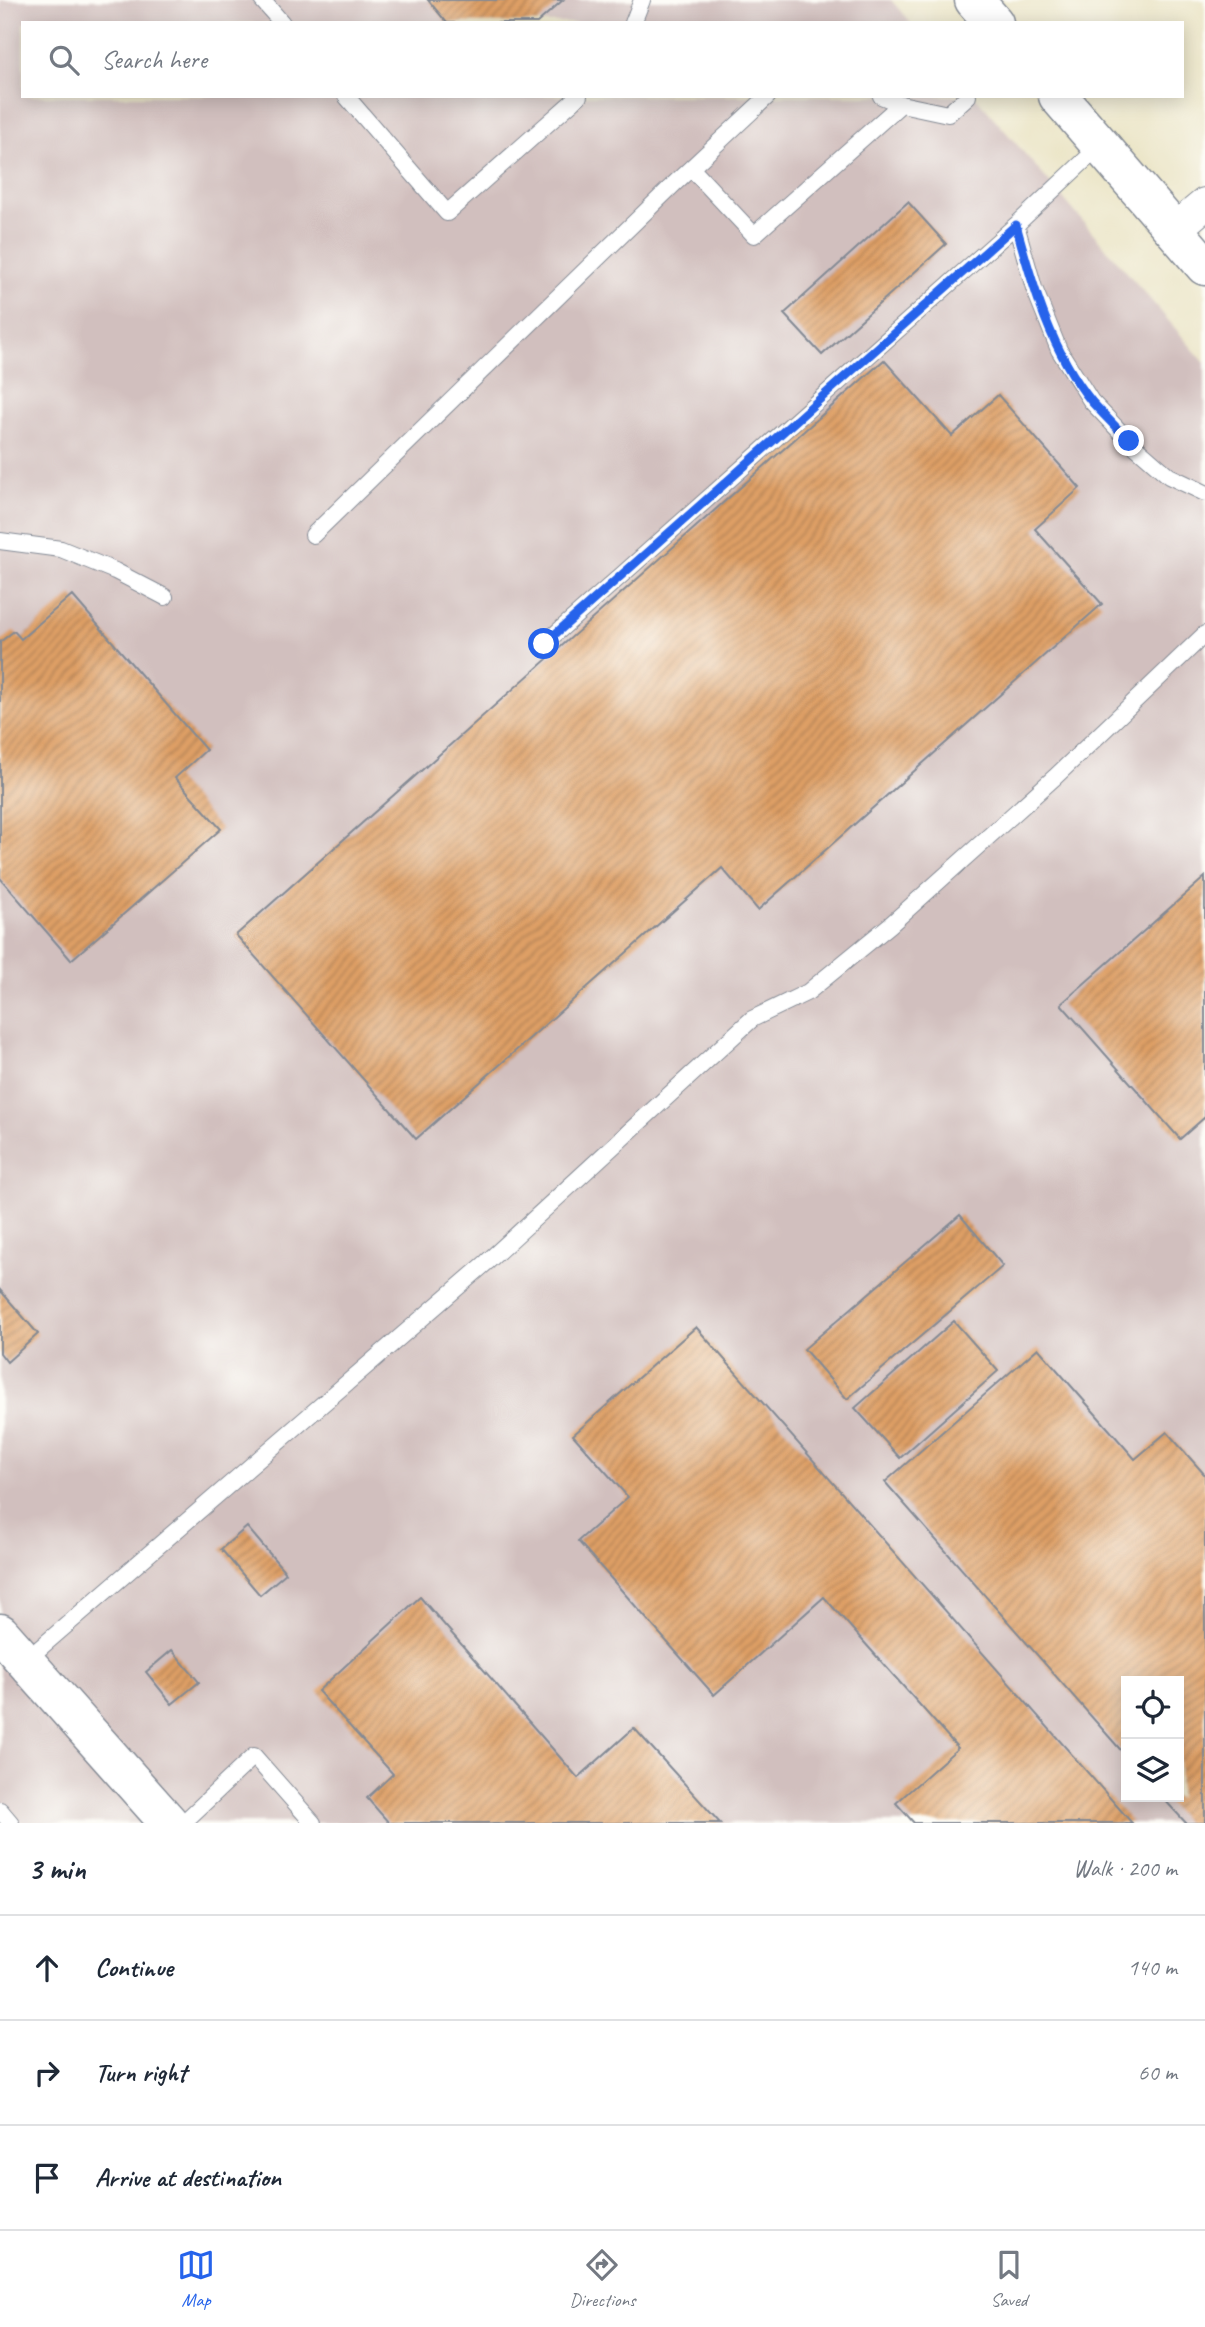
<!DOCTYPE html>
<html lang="en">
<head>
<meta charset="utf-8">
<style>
  body { margin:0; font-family:Caveat,sans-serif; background:#f6f6f7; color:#1f2937 }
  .controls { position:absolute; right:21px; bottom:21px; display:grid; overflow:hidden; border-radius:0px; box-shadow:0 4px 18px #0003 }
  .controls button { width:63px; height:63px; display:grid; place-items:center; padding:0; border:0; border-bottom:2px solid #e0e1e3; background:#fff; color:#1f2937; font:35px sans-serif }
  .stop { position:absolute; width:21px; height:21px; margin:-16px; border:5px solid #2563eb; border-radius:50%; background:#fff }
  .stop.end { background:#2563eb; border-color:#fff; box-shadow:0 2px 7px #0008 }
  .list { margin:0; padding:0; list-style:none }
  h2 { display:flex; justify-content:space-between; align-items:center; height:91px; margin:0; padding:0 28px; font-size:30px }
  h2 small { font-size:23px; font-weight:400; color:#747a83 }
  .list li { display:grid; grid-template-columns:46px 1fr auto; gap:21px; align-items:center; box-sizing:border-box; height:105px; padding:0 28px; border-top:2px solid #e0e1e3 }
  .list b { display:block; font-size:26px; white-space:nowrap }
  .list em { font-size:23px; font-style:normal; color:#747a83 }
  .icon { flex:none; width:38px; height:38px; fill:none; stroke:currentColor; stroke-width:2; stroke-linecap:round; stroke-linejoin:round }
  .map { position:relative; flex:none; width:1205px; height:1823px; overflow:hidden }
  .search { position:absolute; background:#fff; box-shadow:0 4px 18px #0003; left:21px; right:21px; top:21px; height:77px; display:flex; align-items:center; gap:18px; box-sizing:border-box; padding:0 24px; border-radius:0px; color:#747a83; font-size:26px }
  .sheet { height:406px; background:#fff }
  nav { display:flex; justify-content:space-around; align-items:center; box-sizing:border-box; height:98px; border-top:2px solid #e0e1e3; background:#fff; font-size:19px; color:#747a83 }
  nav a { display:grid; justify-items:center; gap:4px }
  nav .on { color:#2563eb }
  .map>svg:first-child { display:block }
  .industrial { fill:#d1bfbe; fill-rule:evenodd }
  .building { fill:url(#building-hatch) }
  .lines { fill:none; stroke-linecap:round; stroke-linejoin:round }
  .lane-casing { stroke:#848a94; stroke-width:18 }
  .street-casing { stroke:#848a94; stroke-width:34 }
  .secondary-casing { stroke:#848a94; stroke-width:41 }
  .primary-casing { stroke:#848a94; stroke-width:41 }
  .lane { stroke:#fff; stroke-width:16 }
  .street { stroke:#fff; stroke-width:32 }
  .secondary { stroke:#fff; stroke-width:38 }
  .primary { stroke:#fff; stroke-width:38 }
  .route { stroke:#2563eb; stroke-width:9 }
</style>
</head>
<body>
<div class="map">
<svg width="1205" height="1823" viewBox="0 0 1205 1823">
  <defs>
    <pattern id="building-hatch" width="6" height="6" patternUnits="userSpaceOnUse" patternTransform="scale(1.75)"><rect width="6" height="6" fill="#de9f65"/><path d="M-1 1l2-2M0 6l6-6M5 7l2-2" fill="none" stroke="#b38256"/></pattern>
  </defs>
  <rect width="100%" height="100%" fill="#fdfcf7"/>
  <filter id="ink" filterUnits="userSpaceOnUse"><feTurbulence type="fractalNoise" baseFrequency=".0143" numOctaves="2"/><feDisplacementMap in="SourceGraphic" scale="14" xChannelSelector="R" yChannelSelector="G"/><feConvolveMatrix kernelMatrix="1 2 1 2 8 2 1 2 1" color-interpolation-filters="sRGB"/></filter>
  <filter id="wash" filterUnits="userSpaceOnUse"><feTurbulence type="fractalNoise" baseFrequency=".00686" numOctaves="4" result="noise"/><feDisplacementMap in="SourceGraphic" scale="28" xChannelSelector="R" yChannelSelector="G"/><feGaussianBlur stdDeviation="1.57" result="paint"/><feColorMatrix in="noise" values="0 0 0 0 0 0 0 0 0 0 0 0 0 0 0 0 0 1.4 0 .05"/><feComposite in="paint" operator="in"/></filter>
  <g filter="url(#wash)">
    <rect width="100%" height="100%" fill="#ece6c9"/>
    <path class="industrial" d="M 0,0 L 891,0 L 911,23 L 23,23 L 23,96 L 975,96 L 1205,363 L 1205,1823 L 0,1823 ZM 1126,1681 L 1179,1681 L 1179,1797 L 1126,1797 Z"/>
    <g id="blocks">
      <path class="building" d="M 428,0 L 563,0 L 537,23 L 447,23 Z
        M 908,202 L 946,244 L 822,355 L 784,314 Z
        M 884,360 L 952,436 L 998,395 L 1080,488 L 1035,529 L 1102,604 L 758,910 L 722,868 L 416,1139 L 236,935 Z
        M 72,595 L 206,750 L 175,778 L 221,829 L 71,960 L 0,878 L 0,642 L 14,631 L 21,639 Z
        M 1205,877 L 1205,1117 L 1180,1139 L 1061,1004 Z
        M 960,1215 L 1003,1266 L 847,1399 L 804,1349 Z
        M 0,1290 L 38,1334 L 7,1362 L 0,1353 Z
        M 954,1321 L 998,1371 L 900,1458 L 855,1408 Z
        M 696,1327 L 1132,1823 L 914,1823 L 896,1803 L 958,1748 L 824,1597 L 714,1695 L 578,1541 L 628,1497 L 573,1435 Z
        M 1038,1348 L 1135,1459 L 1167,1432 L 1205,1475 L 1205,1823 L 1186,1823 L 1162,1797 L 1179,1797 L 1179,1681 L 1126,1681 L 1126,1756 L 885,1482 Z
        M 247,1527 L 286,1573 L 260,1595 L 221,1549 Z
        M 420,1597 L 578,1778 L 634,1728 L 720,1823 L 389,1823 L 367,1798 L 393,1774 L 318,1691 Z
        M 172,1650 L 199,1682 L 172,1704 L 146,1672 Z"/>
    </g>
  </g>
  <g filter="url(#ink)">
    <use href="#blocks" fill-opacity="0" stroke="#848a94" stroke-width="2"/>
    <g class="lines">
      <defs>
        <path id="lane" d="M 262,0 L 282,23
          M 633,23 L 642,0
          M 346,96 L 447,213 L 579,96
          M 881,96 L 901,104 L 948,114 L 968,96
          M 1101,145 L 1016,225 L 1034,288 L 1059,350 L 1091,401 L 1129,441 L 1169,476 L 1205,493
          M 691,168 L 754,235 L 901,104
          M 313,535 L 674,184 L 768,96
          M 0,541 L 61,549 L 115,571 L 165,597
          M 544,644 L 1016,225
          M 25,1661 L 487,1262 L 752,1019 L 808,992 L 890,925 L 1055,777 L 1205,634
          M 0,1810 L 11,1823
          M 183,1823 L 254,1756 L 313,1823"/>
        <path id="street" d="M 1174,230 L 1205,204"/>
        <path id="secondary" d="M 0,1633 L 169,1823"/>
        <path id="primary" d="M 974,0 L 994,23
          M 1058,96 L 1205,266"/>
      </defs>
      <use href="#lane" class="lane-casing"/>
      <use href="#street" class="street-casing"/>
      <use href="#secondary" class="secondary-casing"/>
      <use href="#primary" class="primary-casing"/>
      <use href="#lane" class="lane"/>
      <use href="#street" class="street"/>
      <use href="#secondary" class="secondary"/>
      <use href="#primary" class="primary"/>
    </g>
  </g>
  <g class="lines" filter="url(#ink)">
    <path class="route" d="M 544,644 L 1016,225 C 1033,287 1051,351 1092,402 C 1104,415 1117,428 1129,441"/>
  </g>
</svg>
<div class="controls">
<button><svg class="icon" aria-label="locate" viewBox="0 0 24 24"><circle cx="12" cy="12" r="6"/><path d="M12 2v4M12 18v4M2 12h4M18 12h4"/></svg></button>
<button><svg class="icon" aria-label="layers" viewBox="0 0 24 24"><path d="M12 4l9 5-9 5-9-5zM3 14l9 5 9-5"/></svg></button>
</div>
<div class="stop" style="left:544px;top:644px"></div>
<div class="stop end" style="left:1129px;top:441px"></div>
<div class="search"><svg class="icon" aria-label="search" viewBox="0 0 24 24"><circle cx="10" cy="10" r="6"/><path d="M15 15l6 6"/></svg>Search here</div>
</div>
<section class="sheet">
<h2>3 min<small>Walk · 200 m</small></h2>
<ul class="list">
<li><svg class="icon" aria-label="ahead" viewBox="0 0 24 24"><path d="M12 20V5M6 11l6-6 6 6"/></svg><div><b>Continue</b></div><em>140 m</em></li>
<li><svg class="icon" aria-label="right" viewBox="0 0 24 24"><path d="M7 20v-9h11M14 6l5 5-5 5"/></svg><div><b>Turn right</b></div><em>60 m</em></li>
<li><svg class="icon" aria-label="arrive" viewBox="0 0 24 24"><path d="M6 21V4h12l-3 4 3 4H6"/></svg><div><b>Arrive at destination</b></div></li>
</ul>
</section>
<nav>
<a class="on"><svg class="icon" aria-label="map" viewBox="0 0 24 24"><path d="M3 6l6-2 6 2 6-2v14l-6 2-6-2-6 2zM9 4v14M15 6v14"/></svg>Map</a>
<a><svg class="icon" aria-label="directions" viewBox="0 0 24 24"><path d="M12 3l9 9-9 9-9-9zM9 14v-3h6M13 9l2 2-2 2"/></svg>Directions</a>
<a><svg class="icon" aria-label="saved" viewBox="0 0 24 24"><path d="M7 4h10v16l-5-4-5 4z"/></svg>Saved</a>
</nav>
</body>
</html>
